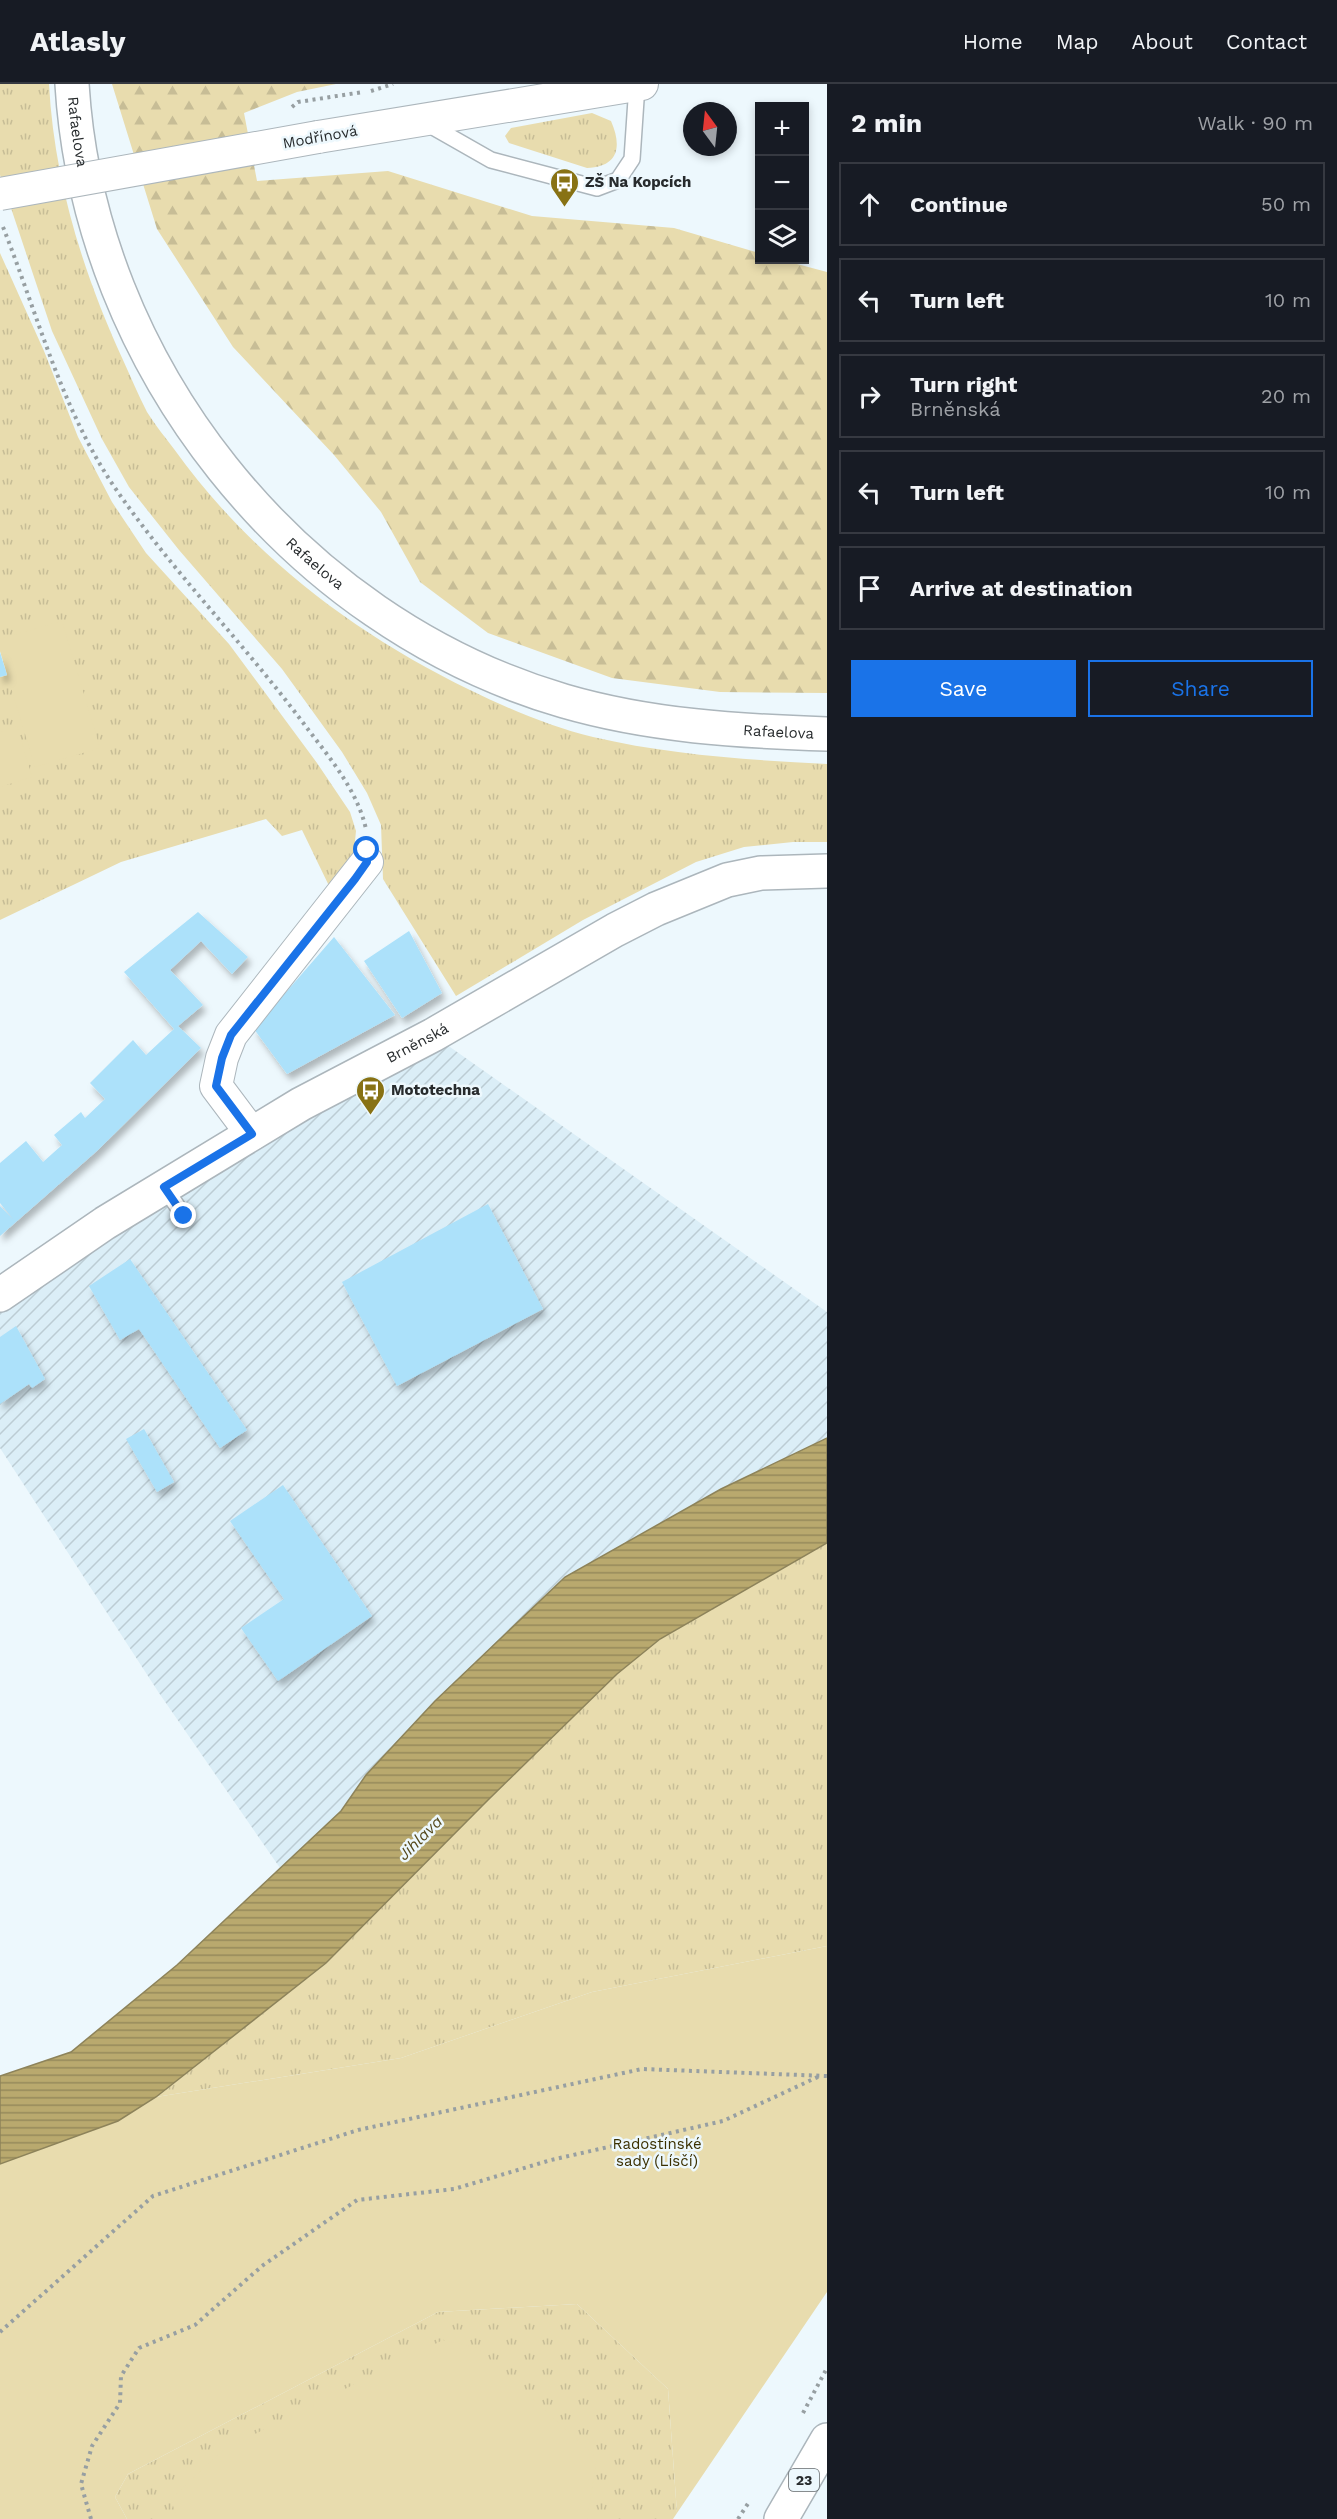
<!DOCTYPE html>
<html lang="en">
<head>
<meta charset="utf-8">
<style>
  body { margin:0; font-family:"Work Sans",sans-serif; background:#242831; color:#f1f3f6 }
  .controls { position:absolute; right:18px; top:18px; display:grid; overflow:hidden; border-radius:0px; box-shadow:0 3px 9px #0003 }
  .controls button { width:54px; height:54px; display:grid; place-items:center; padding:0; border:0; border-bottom:2px solid #363941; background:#171b24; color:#f1f3f6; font:30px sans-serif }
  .compass { position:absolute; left:683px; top:18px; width:54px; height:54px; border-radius:50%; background:#171b24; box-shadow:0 3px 9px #0003; rotate:345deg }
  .stop { position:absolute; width:18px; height:18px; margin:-14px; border:4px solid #1a73e8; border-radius:50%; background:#fff }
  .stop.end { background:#1a73e8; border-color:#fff; box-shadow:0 2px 6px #0008 }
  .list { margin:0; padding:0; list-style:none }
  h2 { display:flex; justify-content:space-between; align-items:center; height:78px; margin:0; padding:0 24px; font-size:26px }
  h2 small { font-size:20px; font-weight:400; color:#9ea1a6 }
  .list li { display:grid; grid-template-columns:39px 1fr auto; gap:18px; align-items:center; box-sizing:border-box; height:84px; margin:0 12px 12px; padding:0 12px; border:2px solid #363941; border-radius:0px }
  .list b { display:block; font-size:22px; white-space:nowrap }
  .list p { margin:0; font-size:20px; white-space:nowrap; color:#9ea1a6 }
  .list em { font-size:20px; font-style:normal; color:#9ea1a6 }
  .actions { display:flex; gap:12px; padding:18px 24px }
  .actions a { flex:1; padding:14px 0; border:2px solid #1a73e8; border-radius:0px; text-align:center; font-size:21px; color:#1a73e8 }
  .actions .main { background:#1a73e8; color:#fff }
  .icon { flex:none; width:33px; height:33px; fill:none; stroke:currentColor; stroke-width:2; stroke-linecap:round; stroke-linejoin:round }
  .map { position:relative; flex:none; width:827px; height:2435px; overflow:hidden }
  header { display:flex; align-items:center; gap:36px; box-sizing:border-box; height:84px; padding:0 30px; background:#171b24; border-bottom:2px solid #363941 }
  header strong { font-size:28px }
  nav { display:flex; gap:33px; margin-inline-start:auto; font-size:21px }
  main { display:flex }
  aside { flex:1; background:#171b24 }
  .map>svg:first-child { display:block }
  .industrial { fill:url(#industrial-furrows) }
  .grass { fill:url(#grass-tufts) }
  .forest { fill:url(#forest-firs) }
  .green { fill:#e8dcae }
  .water { fill:url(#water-rules); stroke:#8d835a; stroke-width:1.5 }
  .building { fill:#ace1fa; filter:url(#shadow) }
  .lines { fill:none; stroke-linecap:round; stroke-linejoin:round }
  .lane-casing { stroke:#acb6bc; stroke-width:18 }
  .street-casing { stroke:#acb6bc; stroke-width:34 }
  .secondary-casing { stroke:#acb6bc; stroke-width:36 }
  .primary-casing { stroke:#acb6bc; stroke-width:36 }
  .path { stroke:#979fa2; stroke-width:4; stroke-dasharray:3 4.5; stroke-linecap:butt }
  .lane { stroke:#fff; stroke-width:15 }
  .street { stroke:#fff; stroke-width:32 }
  .secondary { stroke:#fff; stroke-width:33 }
  .primary { stroke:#fff; stroke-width:33 }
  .street-bridge-casing { stroke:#acb6bc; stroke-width:34; stroke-linecap:butt }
  .street-bridge { stroke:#fff; stroke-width:32 }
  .route { stroke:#1a73e8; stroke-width:8 }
  .labels { text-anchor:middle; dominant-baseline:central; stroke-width:5; stroke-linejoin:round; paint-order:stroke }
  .shield { fill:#edf8fd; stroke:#62686b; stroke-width:1.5 }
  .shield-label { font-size:14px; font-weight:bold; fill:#272b2d }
  .street-label { font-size:15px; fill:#272b2d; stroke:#edf8fd }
  .poi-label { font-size:15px; font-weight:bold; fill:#272b2d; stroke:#edf8fd; text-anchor:start }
  .park-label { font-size:15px; fill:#3b3000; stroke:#edf8fd }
  .water-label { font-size:16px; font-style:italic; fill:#564a1c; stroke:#edf8fd }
</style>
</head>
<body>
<header>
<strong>Atlasly</strong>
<nav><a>Home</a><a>Map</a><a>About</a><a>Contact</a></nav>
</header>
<main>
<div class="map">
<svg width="827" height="2435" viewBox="0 0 827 2435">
  <defs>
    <pattern id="industrial-furrows" width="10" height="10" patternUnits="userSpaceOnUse" patternTransform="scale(1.5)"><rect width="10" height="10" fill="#dbeef7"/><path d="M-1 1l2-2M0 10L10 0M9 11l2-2" fill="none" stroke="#bcccd4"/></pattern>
    <pattern id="grass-tufts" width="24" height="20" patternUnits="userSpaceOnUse" patternTransform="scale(1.5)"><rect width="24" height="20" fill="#e8dcae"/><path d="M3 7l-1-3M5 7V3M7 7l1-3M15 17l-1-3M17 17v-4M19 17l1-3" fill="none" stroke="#c7bd96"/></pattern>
    <pattern id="forest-firs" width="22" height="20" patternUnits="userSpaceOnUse" patternTransform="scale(1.5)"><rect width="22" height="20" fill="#e8dcae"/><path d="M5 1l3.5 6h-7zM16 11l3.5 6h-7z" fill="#c7bd96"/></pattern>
    <pattern id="water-rules" width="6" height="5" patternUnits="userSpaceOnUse" patternTransform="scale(1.5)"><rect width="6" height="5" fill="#b9a96e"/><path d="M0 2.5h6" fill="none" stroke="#968a5b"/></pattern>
    <filter id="shadow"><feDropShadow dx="3.5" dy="6" stdDeviation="3" flood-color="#0004"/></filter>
  </defs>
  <rect width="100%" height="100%" fill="#edf8fd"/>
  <path class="industrial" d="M 433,951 L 827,1228 L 827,1354 L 721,1405 L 366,1691 L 341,1727 L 280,1784 L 159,1609 L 0,1364 L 0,1211 Z"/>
  <path class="grass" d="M 0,0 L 49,0 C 54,96 83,189 123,276 C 131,293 138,311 147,328 C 155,341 165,353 174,365 C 249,470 354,550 470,606 C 509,625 551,643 593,653 C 670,671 749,676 827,680 L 827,758 L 793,758 L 744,763 L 696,778 L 583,836 L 456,912 L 383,795 L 381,741 L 367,709 L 342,668 L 282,585 L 179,466 L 129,403 L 102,355 L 52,247 L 0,91 Z
    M 592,29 L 611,37 C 622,62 619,83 587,84 L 509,59 L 505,52 L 511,44 Z
    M 0,169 L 44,267 L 78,353 L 112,418 L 146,469 L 229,560 L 317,679 L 350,728 L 356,747 L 353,777 L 332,808 L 302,746 L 282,752 L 266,735 L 121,778 L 0,836 L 0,593 L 7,591 L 0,566 Z
    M 827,1459 L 827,1862 L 592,1908 L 401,1974 L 156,2013 L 326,1879 L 488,1716 L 617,1590 L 660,1555 Z
    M 577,2220 L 668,2305 L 677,2429 L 673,2435 L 127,2435 L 115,2413 L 128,2390 L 438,2228 Z"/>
  <path class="forest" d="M 112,0 L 336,0 L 297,8 L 244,29 L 257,97 L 388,87 L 532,132 L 674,144 L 759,169 L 760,176 L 782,176 L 827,188 L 827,609 L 720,608 L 612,594 L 488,549 L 420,498 L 381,428 L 334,371 L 233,263 L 157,145 Z"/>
  <path class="green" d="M 62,537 L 100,664 L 35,683 L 0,567 L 0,555 Z
    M 17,642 L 32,693 L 0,703 L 0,648 Z
    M 827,1862 L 827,2208 L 677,2429 L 668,2305 L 577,2220 L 438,2228 L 128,2390 L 115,2413 L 127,2435 L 0,2435 L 0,2080 L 118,2037 L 156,2013 L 401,1974 L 592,1908 Z
    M 443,2256 L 477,2264 L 597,2374 L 587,2435 L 177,2435 L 171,2415 L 223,2366 Z"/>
  <path class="water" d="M 827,1354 L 827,1459 L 660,1555 L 617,1590 L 488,1716 L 326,1879 L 156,2013 L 118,2037 L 0,2080 L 0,1992 L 71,1968 L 177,1881 L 341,1727 L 366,1691 L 435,1617 L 565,1493 L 721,1405 Z"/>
  <path class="building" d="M 0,568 L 7,591 L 0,593 Z
    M 198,828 L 248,873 L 232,890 L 201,857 L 170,886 L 203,921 L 178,942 L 201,964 L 98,1066 L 0,1152 L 0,1122 L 13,1135 L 0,1119 L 0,1079 L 26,1057 L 43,1078 L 62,1061 L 54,1051 L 81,1028 L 85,1034 L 105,1015 L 90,999 L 133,956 L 146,971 L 174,945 L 124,888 Z
    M 409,847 L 442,909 L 402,934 L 364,877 Z
    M 334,853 L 395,931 L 287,990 L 254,945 Z
    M 488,1120 L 543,1225 L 397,1302 L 342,1198 Z
    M 130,1175 L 247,1346 L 220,1364 L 139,1245 L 120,1256 L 89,1202 Z
    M 16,1242 L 45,1295 L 32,1304 L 29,1300 L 0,1320 L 0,1253 Z
    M 144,1345 L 174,1398 L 157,1408 L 126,1355 Z
    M 283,1401 L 372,1532 L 278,1597 L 241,1544 L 284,1515 L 230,1437 Z"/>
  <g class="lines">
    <defs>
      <path id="lane" d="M 426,39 L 491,76 L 597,104 L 618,96 L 632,75 L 637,1
        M 164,1103 L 184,1132"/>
      <path id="street" d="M 318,53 L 642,0
        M 252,1050 L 216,1002 L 222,974 L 231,951 L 367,778"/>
      <g id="secondary">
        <path id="s1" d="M 72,0 C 89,281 293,538 564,617 C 650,642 738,647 827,650"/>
        <path id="s2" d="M 0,1211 L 105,1139 L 301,1020 L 433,951 L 615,846 L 656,825 L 727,796 L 761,789 L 827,787"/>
      </g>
      <path id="primary" d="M 781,2435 L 827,2356"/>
    </defs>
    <use href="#lane" class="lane-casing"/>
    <use href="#street" class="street-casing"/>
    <use href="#secondary" class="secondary-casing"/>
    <use href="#primary" class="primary-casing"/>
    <path class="path" d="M 371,7 L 393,0
      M 292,23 L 298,18 L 363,8
      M 3,143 C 37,229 60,320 111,398 C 169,484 242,557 304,640 C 328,672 357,705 366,745
      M 0,2248 L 153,2112 L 358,2046 L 642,1985 L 827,1992
      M 803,2329 L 827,2284
      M 91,2435 L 81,2400 L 92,2362 L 120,2319 L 121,2292 L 139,2264 L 195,2241 L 262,2182 L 357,2116 L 454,2105 L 551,2076 L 723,2037 L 822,1991
      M 738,2435 L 749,2418"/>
    <use href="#lane" class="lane"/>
    <use href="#street" class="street"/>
    <use href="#secondary" class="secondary"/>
    <use href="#primary" class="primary"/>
    <defs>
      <path id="street-bridge" d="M 0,110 L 318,53"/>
    </defs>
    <use href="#street-bridge" class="street-bridge-casing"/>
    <use href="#street-bridge" class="street-bridge"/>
  </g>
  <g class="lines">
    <path class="route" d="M 184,1132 L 164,1103 L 252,1050 L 216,1002 L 222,974 L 231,951 L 355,795 L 367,778 L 367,766"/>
  </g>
  <defs>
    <symbol id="bus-pin" viewBox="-11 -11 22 30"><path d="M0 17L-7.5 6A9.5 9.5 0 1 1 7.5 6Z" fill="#887214" stroke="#edf8fd"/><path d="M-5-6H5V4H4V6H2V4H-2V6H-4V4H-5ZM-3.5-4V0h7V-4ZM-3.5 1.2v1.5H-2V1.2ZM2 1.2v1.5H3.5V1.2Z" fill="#fff"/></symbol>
  </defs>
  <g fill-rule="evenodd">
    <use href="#bus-pin" x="548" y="82" width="33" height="45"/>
    <use href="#bus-pin" x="354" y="990" width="33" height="45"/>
  </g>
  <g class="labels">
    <rect class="shield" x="789" y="2385" width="30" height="22" rx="4.5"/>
    <g class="shield-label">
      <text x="804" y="2396">23</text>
    </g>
    <g class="street-label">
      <text stroke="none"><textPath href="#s1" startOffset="48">Rafaelova</textPath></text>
      <text transform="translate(320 53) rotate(-10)">Modřínová</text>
      <text stroke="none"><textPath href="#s1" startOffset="552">Rafaelova</textPath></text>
      <text stroke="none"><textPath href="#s1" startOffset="1056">Rafaelova</textPath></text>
      <text stroke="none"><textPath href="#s2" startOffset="488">Brněnská</textPath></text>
    </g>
    <g class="poi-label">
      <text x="585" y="98">ZŠ Na Kopcích</text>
      <text x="391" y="1006">Mototechna</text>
    </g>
    <g class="park-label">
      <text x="657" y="2060">Radostínské<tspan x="657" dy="17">sady (Lísčí)</tspan></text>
    </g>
    <g class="water-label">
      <text transform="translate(420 1754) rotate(-45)">Jihlava</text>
    </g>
  </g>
</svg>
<div class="controls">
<button>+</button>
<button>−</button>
<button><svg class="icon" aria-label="layers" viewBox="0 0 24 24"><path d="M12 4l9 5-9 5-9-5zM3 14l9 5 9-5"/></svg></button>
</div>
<svg class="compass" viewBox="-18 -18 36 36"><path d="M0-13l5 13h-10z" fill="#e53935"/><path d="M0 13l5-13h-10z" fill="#9ea1a6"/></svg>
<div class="stop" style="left:367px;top:766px"></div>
<div class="stop end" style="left:184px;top:1132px"></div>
</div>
<aside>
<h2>2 min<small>Walk · 90 m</small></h2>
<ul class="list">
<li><svg class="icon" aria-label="ahead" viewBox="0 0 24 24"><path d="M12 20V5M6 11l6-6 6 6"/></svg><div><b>Continue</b></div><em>50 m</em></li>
<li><svg class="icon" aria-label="left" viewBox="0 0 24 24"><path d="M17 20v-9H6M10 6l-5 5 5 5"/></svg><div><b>Turn left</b></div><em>10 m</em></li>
<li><svg class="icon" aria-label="right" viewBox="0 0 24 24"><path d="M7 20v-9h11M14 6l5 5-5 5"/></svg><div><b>Turn right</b><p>Brněnská</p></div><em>20 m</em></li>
<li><svg class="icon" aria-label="left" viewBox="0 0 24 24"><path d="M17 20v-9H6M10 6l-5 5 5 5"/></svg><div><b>Turn left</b></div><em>10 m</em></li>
<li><svg class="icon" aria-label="arrive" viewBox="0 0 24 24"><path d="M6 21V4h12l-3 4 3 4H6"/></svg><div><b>Arrive at destination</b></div></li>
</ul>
<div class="actions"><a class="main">Save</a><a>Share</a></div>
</aside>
</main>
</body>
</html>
